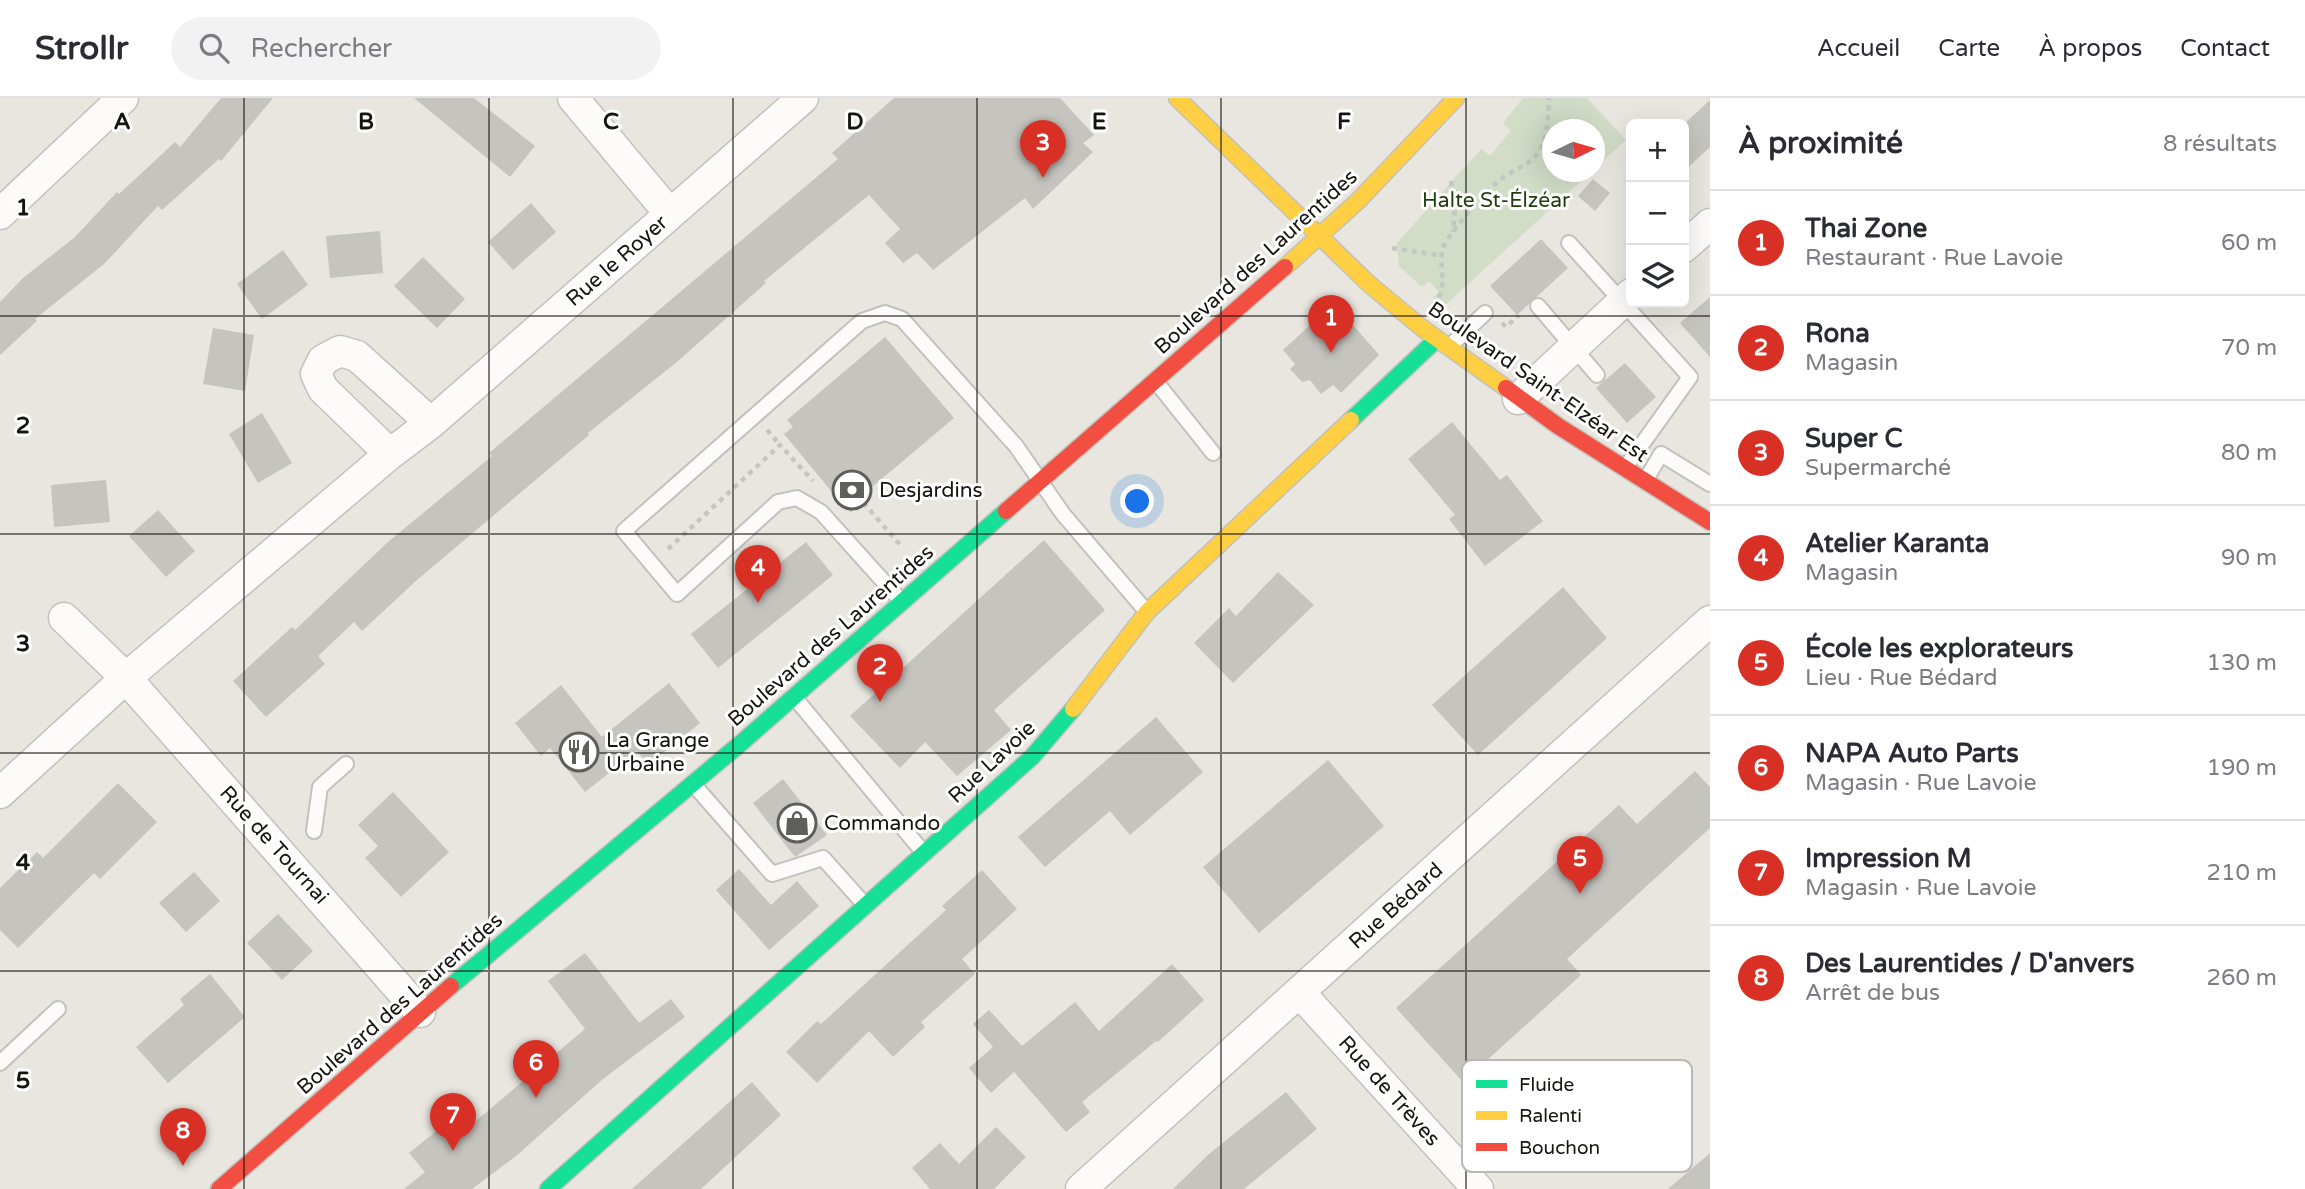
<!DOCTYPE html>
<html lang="fr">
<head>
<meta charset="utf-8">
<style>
  body { margin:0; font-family:"Varela Round",sans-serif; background:#f2f2f3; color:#2b2b33 }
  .controls { position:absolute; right:21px; top:21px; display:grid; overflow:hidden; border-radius:10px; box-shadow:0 7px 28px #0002 }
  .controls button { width:63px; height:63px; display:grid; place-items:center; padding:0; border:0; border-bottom:2px solid #e1e1e2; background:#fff; color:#2b2b33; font:35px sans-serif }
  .compass { position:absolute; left:1542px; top:21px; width:63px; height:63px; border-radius:50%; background:#fff; box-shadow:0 7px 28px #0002; rotate:85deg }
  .you { position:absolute; left:1138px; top:404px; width:24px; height:24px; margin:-18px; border:5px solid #fff; border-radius:50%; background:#1a73e8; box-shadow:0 0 0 10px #1a73e833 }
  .badge { display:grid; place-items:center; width:46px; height:46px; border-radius:50%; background:#d93025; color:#fff; font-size:23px; font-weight:700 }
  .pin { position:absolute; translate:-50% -58px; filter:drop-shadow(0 2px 4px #0008) }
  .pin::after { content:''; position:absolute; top:37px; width:24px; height:21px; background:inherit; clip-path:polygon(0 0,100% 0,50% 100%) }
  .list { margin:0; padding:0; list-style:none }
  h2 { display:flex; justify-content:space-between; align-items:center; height:91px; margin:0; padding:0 28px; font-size:30px }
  h2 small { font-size:23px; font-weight:400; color:#7c7c81 }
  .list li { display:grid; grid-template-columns:46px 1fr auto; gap:21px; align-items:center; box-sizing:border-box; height:105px; padding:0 28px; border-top:2px solid #e1e1e2 }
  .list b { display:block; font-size:26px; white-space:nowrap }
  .list p { margin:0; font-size:23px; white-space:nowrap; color:#7c7c81 }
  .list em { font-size:23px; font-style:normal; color:#7c7c81 }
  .icon { flex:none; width:38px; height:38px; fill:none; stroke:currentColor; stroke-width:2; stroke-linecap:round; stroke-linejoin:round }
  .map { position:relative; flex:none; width:1710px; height:1091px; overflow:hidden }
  header { display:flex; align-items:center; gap:42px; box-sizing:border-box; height:98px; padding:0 35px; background:#fff; border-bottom:2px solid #e1e1e2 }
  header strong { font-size:33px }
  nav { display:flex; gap:38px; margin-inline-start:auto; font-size:24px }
  .search { width:490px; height:63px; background:#f2f2f3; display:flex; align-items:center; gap:18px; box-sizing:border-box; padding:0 24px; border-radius:38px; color:#7c7c81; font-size:26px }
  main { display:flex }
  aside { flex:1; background:#fff }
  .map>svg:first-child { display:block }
  .green { fill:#d1ddc7 }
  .building { fill:#c6c4bf }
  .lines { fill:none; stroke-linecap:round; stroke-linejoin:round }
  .lane-casing { stroke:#c3c1bb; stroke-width:18 }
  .street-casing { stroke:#c3c1bb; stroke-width:33 }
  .fast-casing { stroke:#c3c1bb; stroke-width:19 }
  .slow-casing { stroke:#c3c1bb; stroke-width:19 }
  .jam-casing { stroke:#c3c1bb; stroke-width:19 }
  .path { stroke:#c5c5c3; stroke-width:4.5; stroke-dasharray:5 5; stroke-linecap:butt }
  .lane { stroke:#fcfbfa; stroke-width:14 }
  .street { stroke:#fcfbfa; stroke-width:30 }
  .fast { stroke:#16e098; stroke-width:16 }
  .slow { stroke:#ffcf43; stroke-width:16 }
  .jam { stroke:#f24e42; stroke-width:16 }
  .grid { fill:none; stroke:#15140f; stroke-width:2; stroke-opacity:0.55 }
  .labels { text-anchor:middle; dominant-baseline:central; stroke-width:6; stroke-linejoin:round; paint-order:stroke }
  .park-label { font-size:21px; fill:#1f3f0d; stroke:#fff }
  .street-label { font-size:21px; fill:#15140f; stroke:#fff }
  .poi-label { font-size:21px; fill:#15140f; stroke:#fff; text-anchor:start }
  .key { fill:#fff; stroke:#b9b8b7; stroke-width:2 }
  .key-label { font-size:19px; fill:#15140f }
  .grid-label { font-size:23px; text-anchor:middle; font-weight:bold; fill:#15140f; stroke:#fff; stroke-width:6; stroke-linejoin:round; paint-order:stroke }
</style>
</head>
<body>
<header>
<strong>Strollr</strong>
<div class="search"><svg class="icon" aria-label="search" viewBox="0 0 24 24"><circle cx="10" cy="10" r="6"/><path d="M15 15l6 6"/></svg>Rechercher</div>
<nav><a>Accueil</a><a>Carte</a><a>À propos</a><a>Contact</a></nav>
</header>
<main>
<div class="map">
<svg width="1710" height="1091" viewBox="0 0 1710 1091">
  <rect width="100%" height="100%" fill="#e8e6df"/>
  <path class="green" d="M 1523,0 L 1587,0 L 1626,42 L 1595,70 L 1594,32 L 1552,32 L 1552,74 L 1591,74 L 1443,209 L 1433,200 L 1439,194 L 1429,183 L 1422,189 L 1399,168 L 1397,145 L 1481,51 L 1490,58 L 1511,32 L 1503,25 Z"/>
  <path class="building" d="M 221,0 L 273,0 L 221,63 L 219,61 L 162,112 L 158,108 L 104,166 L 35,221 L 37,223 L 0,257 L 0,204 L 23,180 L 75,139 L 117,94 L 119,96 L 175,44 L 180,49 Z
    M 414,0 L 474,0 L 535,48 L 510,79 Z
    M 894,0 L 1060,0 L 1094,37 L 1083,45 L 1093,54 L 1033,111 L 1025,100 L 933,172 L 917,155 L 903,165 L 885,145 L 900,131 L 869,97 L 764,183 L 766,185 L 678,263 L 588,335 L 589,337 L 417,482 L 362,533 L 354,524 L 318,558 L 325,566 L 266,619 L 233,583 L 292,529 L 295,532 L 388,444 L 492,358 L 489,355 L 838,61 L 832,55 Z
    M 1710,2 L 1710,49 L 1684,73 L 1684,26 Z
    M 1593,81 L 1610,95 L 1595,113 L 1578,98 Z
    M 531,105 L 556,134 L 513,172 L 488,144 Z
    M 380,133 L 383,175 L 330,180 L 326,138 Z
    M 1541,141 L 1568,170 L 1517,217 L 1490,188 Z
    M 283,152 L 308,187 L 262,221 L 237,186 Z
    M 423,159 L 465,201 L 437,230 L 394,188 Z
    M 1710,199 L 1710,259 L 1680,225 Z
    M 1334,205 L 1379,257 L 1341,295 L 1333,287 L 1321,296 L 1310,282 L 1302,284 L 1290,271 L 1295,266 L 1283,252 Z
    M 213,230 L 254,237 L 245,293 L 203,286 Z
    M 885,239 L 954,320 L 846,411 L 784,336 L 793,329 L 787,322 Z
    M 1625,265 L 1656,299 L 1627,325 L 1596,290 Z
    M 262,315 L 292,365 L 258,385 L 229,336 Z
    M 1452,324 L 1500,382 L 1507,377 L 1543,423 L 1485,468 L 1449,421 L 1455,417 L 1408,361 Z
    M 106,382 L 110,424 L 54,429 L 51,387 Z
    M 158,412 L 195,453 L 166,479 L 129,438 Z
    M 1044,442 L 1105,512 L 994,612 L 1011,632 L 957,678 L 925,644 L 900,670 L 850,618 Z
    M 806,444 L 833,477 L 718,570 L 691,536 Z
    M 1278,474 L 1314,507 L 1233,585 L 1194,545 L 1229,510 L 1236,518 Z
    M 1563,489 L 1607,540 L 1478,657 L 1432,607 Z
    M 669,585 L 700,625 L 648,667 L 637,653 L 585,694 L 550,650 L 541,658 L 515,625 L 561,587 L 602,639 Z
    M 1156,619 L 1203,674 L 1130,737 L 1110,713 L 1045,769 L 1018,739 Z
    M 1328,662 L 1384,728 L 1259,835 L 1203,769 Z
    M 1695,673 L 1710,689 L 1710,730 L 1567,861 L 1581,877 L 1463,984 L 1396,910 L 1619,707 L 1637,726 Z
    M 783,681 L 827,737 L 795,759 L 753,705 Z
    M 118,685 L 157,724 L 100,781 L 94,775 L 18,850 L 0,832 L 0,790 L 37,754 L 43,760 Z
    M 393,694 L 449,754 L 401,799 L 365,760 L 378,748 L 358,727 Z
    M 739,771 L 771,807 L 797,783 L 819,808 L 769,852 L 716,792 Z
    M 982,772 L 1017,811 L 962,861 L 975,876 L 921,924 L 925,929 L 893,959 L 869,933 L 817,985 L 786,954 L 817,923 L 821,926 L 946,812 L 942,808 Z
    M 194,774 L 220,803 L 186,834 L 159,805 Z
    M 278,816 L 313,853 L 282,882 L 247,845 Z
    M 585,855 L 639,925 L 671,901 L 685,919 L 603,981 L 516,1058 L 472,1091 L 404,1091 L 425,1074 L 409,1055 L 460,1014 L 471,1027 L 585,931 L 548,883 Z
    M 1172,866 L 1204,902 L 1158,944 L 1156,943 L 1082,1004 L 1090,1014 L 1066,1034 L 1014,974 L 991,995 L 969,970 L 993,949 L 973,926 L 989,912 L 1022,948 L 1075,904 L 1099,933 Z
    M 210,876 L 245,919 L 168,985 L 136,949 L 184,907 L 180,901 Z
    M 752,984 L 781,1017 L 701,1091 L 632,1091 Z
    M 1286,994 L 1317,1031 L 1244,1091 L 1173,1091 L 1209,1056 Z
    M 996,1029 L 1026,1059 L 994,1091 L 930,1091 L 912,1070 L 940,1045 L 959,1066 Z
    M 1710,1055 L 1710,1091 L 1668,1091 Z"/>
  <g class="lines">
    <defs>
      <path id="lane" d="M 1569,145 L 1690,279 L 1625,370
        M 1538,208 L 1597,277
        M 1451,247 L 1485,215
        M 1157,285 L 1213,355
        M 1645,383 L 1661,356 L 1710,386
        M 902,504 L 821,414 L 797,400 L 778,404 L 677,496 L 624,433 L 862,223 L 885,215 L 902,221 L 1016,348 L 1063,416 L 1146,513
        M 795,600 L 923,754
        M 694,687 L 772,776 L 823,760 L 865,807
        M 314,733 L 320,689 L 346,666
        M 0,965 L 58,911"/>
      <path id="street" d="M 573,0 L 670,116
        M 0,116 L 123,0
        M 1684,149 L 1710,126
        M 1518,301 L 1631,196
        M 390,356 L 323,291 L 316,276 L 323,262 L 340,253 L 357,258 L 431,325
        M 64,520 L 126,580 L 420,914
        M 0,695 L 126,580 L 390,356 L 431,325 L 803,0
        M 1300,895 L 1478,1091
        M 1081,1091 L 1710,523"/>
      <path id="fast" d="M 1351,322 L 1437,241
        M 451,888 L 740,646 L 1006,413
        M 548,1091 L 1032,659 L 1073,611"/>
      <path id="slow" d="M 1177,0 L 1369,186 L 1422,230 L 1506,290
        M 1285,169 L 1358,103 L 1456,0
        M 1073,611 L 1147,514 L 1351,322"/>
      <path id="jam" d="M 1506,290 L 1558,328 L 1710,424
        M 1006,413 L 1285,169
        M 219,1091 L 451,888"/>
    </defs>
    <use href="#lane" class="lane-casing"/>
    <use href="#street" class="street-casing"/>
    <use href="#fast" class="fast-casing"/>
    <use href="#slow" class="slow-casing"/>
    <use href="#jam" class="jam-casing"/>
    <path class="path" d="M 1451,83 L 1455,108 L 1453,134
      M 1392,150 L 1442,158
      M 1439,199 C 1448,181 1435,159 1447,142 C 1461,123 1479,101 1496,85 C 1509,73 1531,68 1539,53 C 1548,38 1548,17 1549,0
      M 1502,225 L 1506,229 L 1519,217
      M 767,332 L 780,347
      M 849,413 L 861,402 L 902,449
      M 668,451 L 780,347 L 813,383"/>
    <use href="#lane" class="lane"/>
    <use href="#street" class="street"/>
    <use href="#fast" class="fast"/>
    <use href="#slow" class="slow"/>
    <use href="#jam" class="jam"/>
  </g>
  <path class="grid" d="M 244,0 L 244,1091M 489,0 L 489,1091M 733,0 L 733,1091M 977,0 L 977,1091M 1221,0 L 1221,1091M 1466,0 L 1466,1091M 0,218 L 1710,218M 0,436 L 1710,436M 0,655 L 1710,655M 0,873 L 1710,873"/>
  <defs>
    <symbol id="bank-ring" viewBox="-11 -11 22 22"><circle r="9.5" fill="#fff" stroke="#5f5e58" stroke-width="1.5"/><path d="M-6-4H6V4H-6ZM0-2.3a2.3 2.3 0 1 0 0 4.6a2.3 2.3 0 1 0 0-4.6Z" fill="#5f5e58"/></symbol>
    <symbol id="restaurant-ring" viewBox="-11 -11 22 22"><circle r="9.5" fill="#fff" stroke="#5f5e58" stroke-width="1.5"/><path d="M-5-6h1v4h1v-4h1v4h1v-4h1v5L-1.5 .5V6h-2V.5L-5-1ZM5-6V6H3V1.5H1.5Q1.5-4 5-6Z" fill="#5f5e58"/></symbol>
    <symbol id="shop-ring" viewBox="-11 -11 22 22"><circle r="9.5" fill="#fff" stroke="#5f5e58" stroke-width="1.5"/><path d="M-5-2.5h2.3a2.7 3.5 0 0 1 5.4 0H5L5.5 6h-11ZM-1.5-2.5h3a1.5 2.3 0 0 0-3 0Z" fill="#5f5e58"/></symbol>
  </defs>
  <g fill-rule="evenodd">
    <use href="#bank-ring" x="830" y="370" width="44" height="44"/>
    <use href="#restaurant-ring" x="557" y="632" width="44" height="44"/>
    <use href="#shop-ring" x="775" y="703" width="44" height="44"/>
  </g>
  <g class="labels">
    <g class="park-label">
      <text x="1496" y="102">Halte St-Élzéar</text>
    </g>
    <g class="street-label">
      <text transform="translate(617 163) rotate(-41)">Rue le Royer</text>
      <text transform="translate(1256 164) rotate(-42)">Boulevard des Laurentides</text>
      <text transform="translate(1538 284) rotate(35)">Boulevard Saint-Elzéar Est</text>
      <text transform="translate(831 538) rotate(-41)">Boulevard des Laurentides</text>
      <text transform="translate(992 664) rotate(-43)">Rue Lavoie</text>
      <text transform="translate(274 747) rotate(48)">Rue de Tournai</text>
      <text transform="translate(1396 808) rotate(-42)">Rue Bédard</text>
      <text transform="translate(400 906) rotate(-41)">Boulevard des Laurentides</text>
      <text transform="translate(1389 993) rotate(48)">Rue de Trèves</text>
    </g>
    <g class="poi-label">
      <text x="879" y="392">Desjardins</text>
      <text x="606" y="642">La Grange<tspan x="606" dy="24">Urbaine</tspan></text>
      <text x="824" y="725">Commando</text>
    </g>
  </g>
  <rect x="1462" y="962" width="230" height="112" rx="10" class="key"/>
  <rect x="1476" y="982" width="31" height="8" fill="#16e098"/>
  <rect x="1476" y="1013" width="31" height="9" fill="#ffcf43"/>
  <rect x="1476" y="1045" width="31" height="8" fill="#f24e42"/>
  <g class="key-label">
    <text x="1519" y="993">Fluide</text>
    <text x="1519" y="1024">Ralenti</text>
    <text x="1519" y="1056">Bouchon</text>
  </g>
  <g class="grid-label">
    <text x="122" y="31">A</text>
    <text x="366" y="31">B</text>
    <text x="611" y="31">C</text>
    <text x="855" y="31">D</text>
    <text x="1099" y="31">E</text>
    <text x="1344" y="31">F</text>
    <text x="23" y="117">1</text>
    <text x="23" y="335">2</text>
    <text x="23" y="553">3</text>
    <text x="23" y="772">4</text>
    <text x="23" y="990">5</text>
  </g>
</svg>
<div class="controls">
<button>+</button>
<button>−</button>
<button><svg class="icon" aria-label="layers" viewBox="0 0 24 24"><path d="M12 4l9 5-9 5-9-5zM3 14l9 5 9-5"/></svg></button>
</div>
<svg class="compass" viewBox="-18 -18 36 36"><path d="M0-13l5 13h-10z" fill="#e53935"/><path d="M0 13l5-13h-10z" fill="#7c7c81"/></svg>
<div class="you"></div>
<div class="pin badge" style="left:1331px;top:255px">1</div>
<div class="pin badge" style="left:880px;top:604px">2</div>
<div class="pin badge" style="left:1043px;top:80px">3</div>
<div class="pin badge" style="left:758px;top:505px">4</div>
<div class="pin badge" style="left:1580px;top:796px">5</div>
<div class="pin badge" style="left:536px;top:1000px">6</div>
<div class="pin badge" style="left:453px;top:1053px">7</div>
<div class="pin badge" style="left:183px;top:1068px">8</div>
</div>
<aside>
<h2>À proximité<small>8 résultats</small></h2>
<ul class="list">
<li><span class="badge">1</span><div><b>Thai Zone</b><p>Restaurant · Rue Lavoie</p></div><em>60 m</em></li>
<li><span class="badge">2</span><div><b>Rona</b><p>Magasin</p></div><em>70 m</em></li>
<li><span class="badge">3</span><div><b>Super C</b><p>Supermarché</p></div><em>80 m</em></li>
<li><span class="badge">4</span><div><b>Atelier Karanta</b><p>Magasin</p></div><em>90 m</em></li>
<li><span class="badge">5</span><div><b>École les explorateurs</b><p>Lieu · Rue Bédard</p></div><em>130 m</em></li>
<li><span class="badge">6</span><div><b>NAPA Auto Parts</b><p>Magasin · Rue Lavoie</p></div><em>190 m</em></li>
<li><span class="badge">7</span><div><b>Impression M</b><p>Magasin · Rue Lavoie</p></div><em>210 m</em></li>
<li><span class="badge">8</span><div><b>Des Laurentides / D'anvers</b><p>Arrêt de bus</p></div><em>260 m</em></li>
</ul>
</aside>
</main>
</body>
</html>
